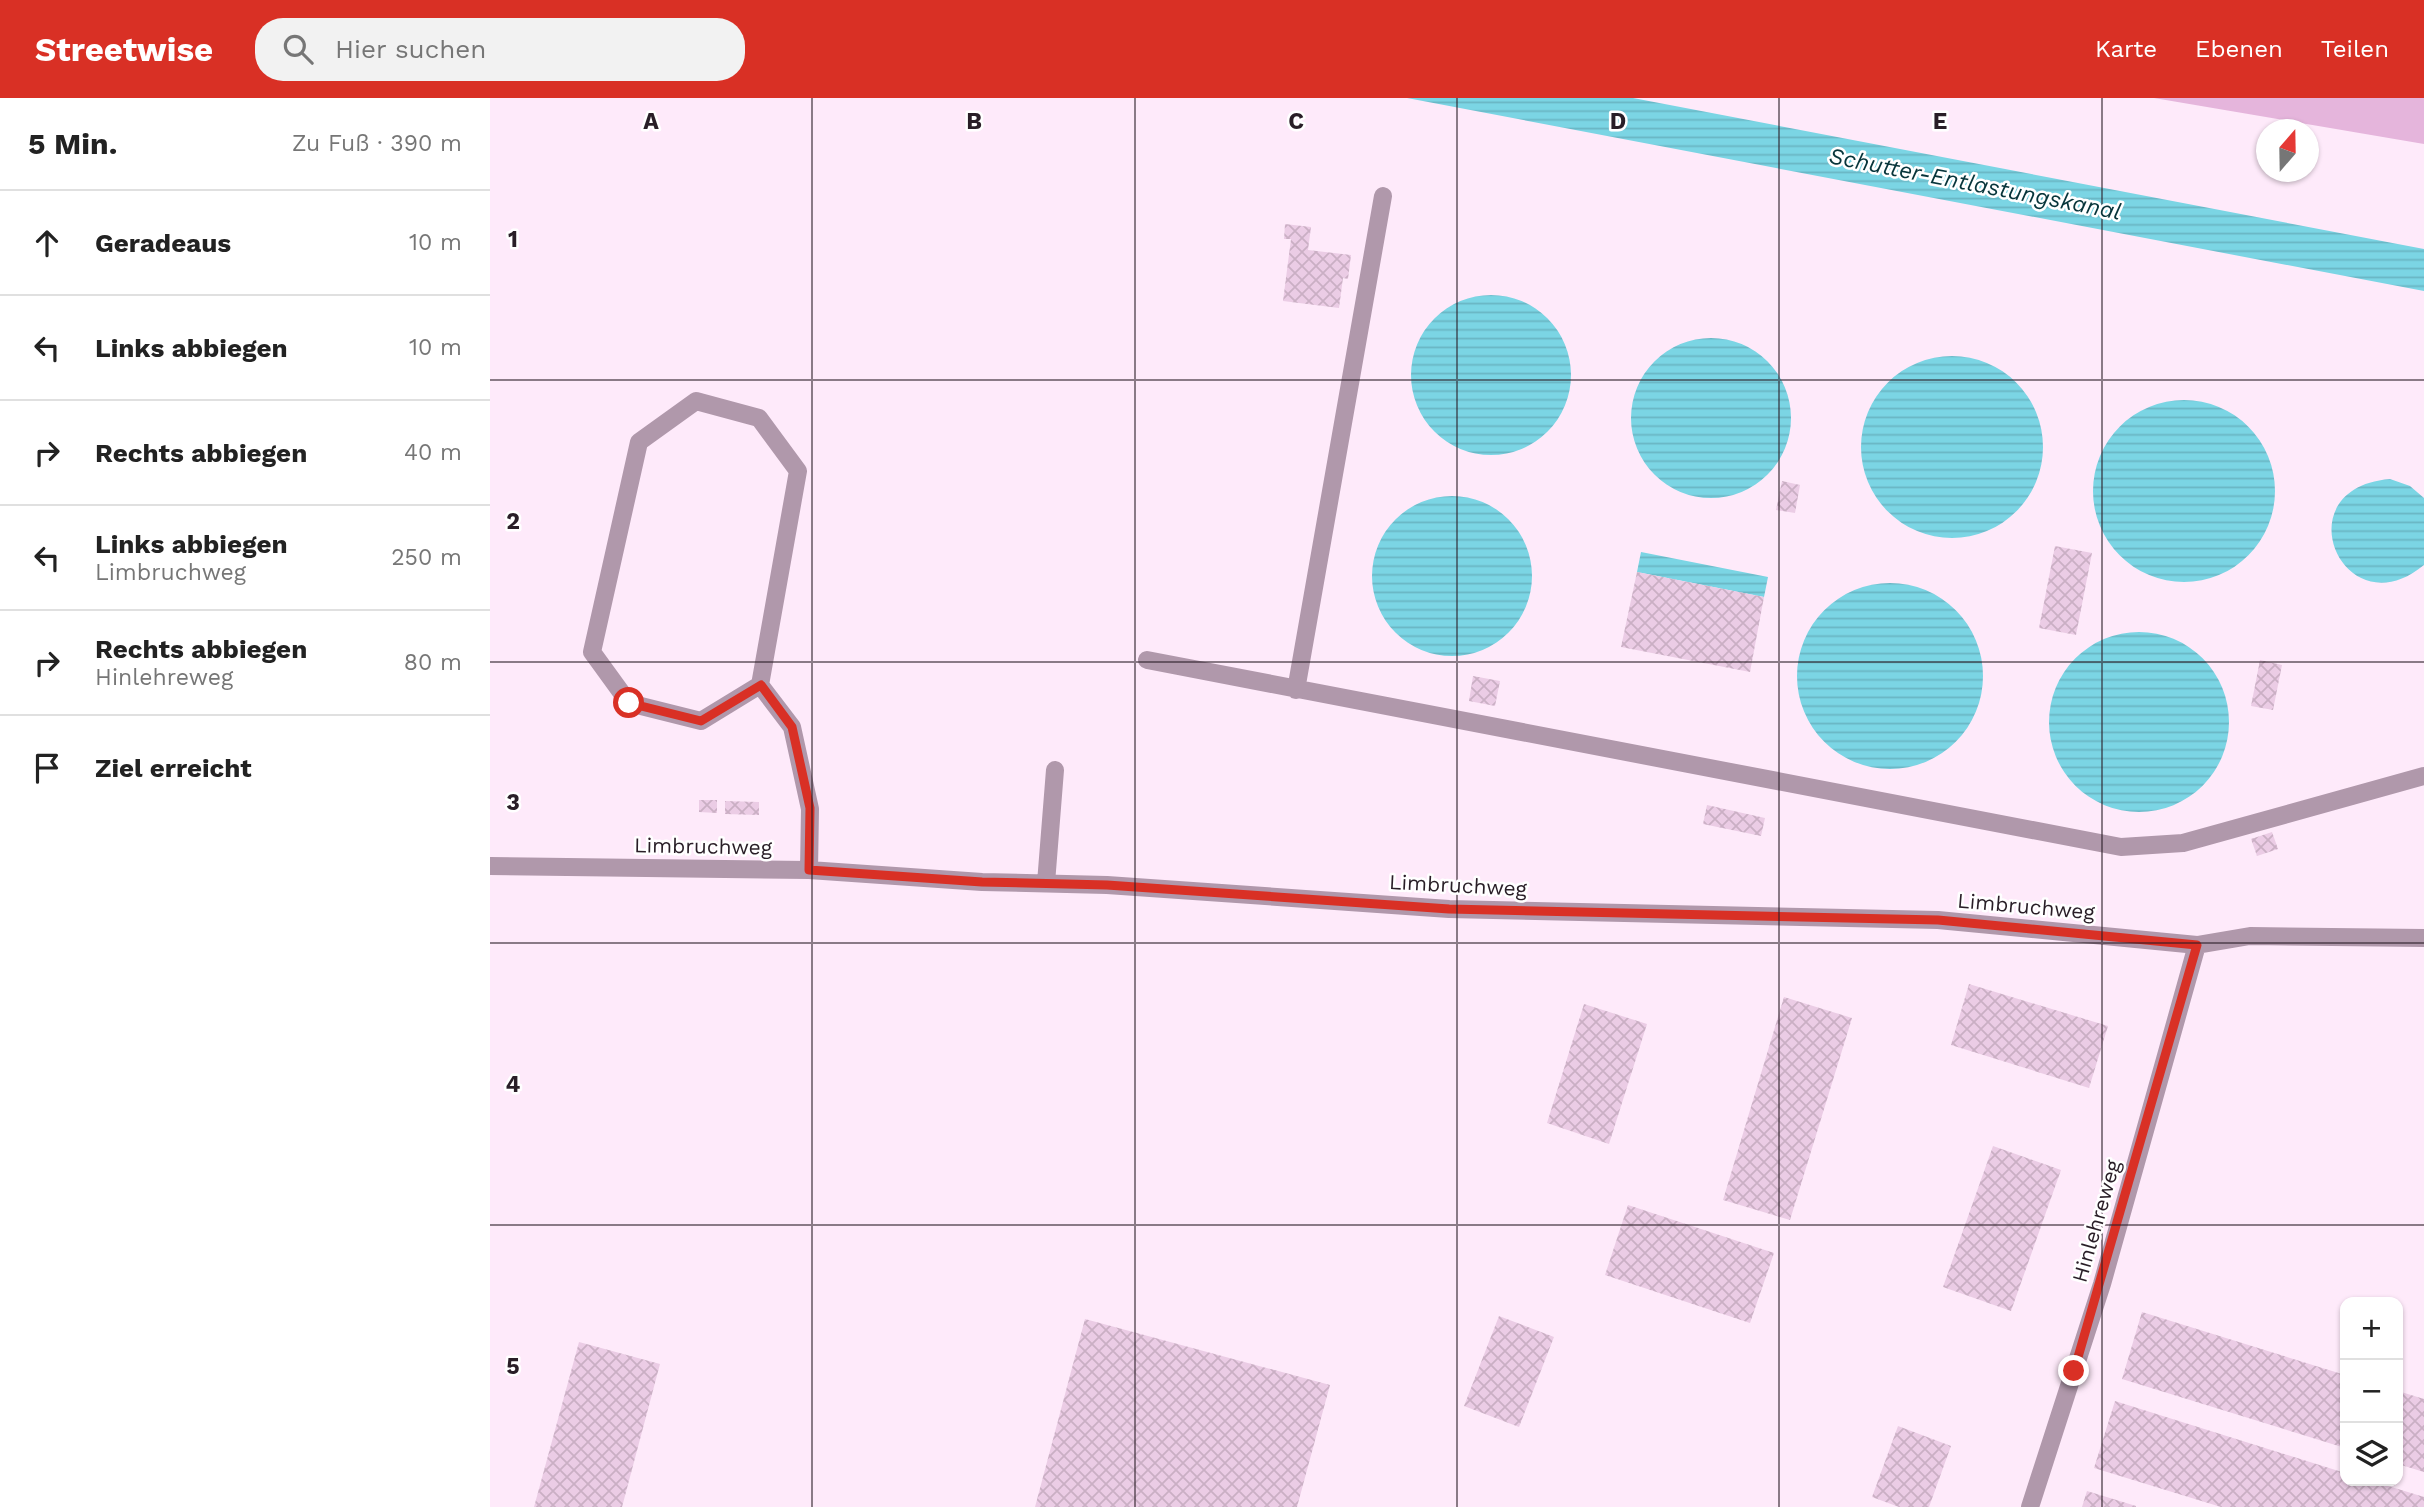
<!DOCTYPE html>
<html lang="de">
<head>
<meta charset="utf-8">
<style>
  body { margin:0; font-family:"Work Sans",sans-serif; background:#f2f2f2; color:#222 }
  .controls { position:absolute; right:21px; bottom:21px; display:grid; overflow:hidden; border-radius:14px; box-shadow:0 2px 5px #0004 }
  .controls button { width:63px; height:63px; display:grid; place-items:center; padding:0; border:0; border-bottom:2px solid #e0e0e0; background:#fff; color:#222; font:35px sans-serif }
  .compass { position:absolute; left:1766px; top:21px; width:63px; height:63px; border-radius:50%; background:#fff; box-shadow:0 2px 5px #0004; rotate:20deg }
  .stop { position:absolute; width:21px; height:21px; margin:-16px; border:5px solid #d93025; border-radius:50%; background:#fff }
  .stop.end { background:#d93025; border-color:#fff; box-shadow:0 2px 7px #0008 }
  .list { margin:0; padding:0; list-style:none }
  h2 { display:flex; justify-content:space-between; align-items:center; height:91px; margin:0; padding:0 28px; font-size:30px }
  h2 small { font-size:23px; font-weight:400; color:#767676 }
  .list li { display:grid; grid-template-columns:46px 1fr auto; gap:21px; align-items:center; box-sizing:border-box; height:105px; padding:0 28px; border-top:2px solid #e0e0e0 }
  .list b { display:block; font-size:26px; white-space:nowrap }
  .list p { margin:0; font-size:23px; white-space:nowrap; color:#767676 }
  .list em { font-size:23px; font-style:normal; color:#767676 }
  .icon { flex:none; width:38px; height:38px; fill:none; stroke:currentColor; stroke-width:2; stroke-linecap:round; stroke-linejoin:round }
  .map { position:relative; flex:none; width:1934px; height:1409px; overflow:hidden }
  header { display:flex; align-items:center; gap:42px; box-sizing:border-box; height:98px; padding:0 35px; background:#d93025; color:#fff }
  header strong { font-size:33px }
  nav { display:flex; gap:38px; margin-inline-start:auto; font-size:24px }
  .search { width:490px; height:63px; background:#f2f2f2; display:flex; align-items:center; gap:18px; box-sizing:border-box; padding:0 24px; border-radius:28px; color:#767676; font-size:26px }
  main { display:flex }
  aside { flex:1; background:#fff }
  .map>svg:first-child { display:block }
  .grass { fill:#e5b5dc }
  .water { fill:url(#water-rules) }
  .building { fill:url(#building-cross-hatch) }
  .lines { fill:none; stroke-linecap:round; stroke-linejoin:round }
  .minor { stroke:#b098ab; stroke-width:18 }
  .route { stroke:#d93025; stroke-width:9 }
  .grid { fill:none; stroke:#291e27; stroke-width:2; stroke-opacity:0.55 }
  .labels { text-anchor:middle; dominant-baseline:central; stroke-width:5; stroke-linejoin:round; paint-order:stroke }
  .street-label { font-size:21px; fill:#291e27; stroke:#fff }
  .water-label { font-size:23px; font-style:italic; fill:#07353b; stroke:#fff }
  .grid-label { font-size:23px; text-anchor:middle; font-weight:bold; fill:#291e27; stroke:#fff; stroke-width:5; stroke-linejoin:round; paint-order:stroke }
</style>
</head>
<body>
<header>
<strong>Streetwise</strong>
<div class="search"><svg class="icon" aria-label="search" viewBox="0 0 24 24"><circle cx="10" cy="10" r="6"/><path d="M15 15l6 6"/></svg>Hier suchen</div>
<nav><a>Karte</a><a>Ebenen</a><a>Teilen</a></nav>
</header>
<main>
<aside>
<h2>5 Min.<small>Zu Fuß · 390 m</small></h2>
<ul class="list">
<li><svg class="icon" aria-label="ahead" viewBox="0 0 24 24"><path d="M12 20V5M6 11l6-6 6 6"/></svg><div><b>Geradeaus</b></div><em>10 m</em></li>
<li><svg class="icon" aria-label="left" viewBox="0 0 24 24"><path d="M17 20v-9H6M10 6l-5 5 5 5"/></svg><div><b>Links abbiegen</b></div><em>10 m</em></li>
<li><svg class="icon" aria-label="right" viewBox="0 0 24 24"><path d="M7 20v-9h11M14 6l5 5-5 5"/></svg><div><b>Rechts abbiegen</b></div><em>40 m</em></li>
<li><svg class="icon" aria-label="left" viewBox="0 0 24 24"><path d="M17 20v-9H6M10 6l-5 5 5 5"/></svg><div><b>Links abbiegen</b><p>Limbruchweg</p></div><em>250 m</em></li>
<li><svg class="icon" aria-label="right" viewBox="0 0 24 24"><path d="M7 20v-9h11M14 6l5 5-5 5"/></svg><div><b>Rechts abbiegen</b><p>Hinlehreweg</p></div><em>80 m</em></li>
<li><svg class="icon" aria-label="arrive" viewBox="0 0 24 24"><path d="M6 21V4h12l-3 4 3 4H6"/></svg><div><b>Ziel erreicht</b></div></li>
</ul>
</aside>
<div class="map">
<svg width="1934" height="1409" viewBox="0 0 1934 1409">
  <defs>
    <pattern id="water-rules" width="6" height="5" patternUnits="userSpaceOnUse" patternTransform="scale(1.75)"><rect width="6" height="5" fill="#7bd5e4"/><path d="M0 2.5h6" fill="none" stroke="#6ab6c4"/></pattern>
    <pattern id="building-cross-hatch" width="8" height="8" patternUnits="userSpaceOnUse" patternTransform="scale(1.75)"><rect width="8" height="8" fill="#ebcce5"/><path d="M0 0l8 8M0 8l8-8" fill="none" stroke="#caafc4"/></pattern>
  </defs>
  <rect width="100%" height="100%" fill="#feeafa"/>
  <path class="grass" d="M 1664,0 L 1934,0 L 1934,46 Z"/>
  <path class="water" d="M 917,0 L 1143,0 L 1934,151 L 1934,193 Z
    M921 277a80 80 0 1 1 160 0a80 80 0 1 1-160 0Z
    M1141 320a80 80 0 1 1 160 0a80 80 0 1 1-160 0Z
    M1371 349a91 91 0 1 1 182 0a91 91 0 1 1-182 0Z
    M1603 393a91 91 0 1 1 182 0a91 91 0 1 1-182 0Z
    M 1900,381 L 1920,388 L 1934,400 L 1934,467 C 1853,534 1791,390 1900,381 Z
    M882 478a80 80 0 1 1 160 0a80 80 0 1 1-160 0Z
    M 1151,454 L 1278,479 L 1274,499 L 1147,474 Z
    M1307 578a93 93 0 1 1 186 0a93 93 0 1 1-186 0Z
    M1559 624a90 90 0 1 1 180 0a90 90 0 1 1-180 0Z"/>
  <path class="building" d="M 795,126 L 821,129 L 818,152 L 861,157 L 858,181 L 853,180 L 849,210 L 793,203 L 801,141 L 794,141 Z
    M 1292,383 L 1310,387 L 1305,415 L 1286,412 Z
    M 1565,448 L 1602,455 L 1586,537 L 1549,530 Z
    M 1147,474 L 1274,499 L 1260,574 L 1131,549 Z
    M 1770,562 L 1792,567 L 1783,612 L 1761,608 Z
    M 983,578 L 1010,583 L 1005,608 L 979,603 Z
    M 209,702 L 227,702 L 227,715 L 209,714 Z
    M 235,703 L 269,704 L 269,717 L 235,716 Z
    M 1217,707 L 1275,720 L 1271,738 L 1213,726 Z
    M 1782,734 L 1788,751 L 1767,758 L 1761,741 Z
    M 1479,886 L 1618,928 L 1599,990 L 1461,947 Z
    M 1294,899 L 1362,920 L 1300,1122 L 1233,1102 Z
    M 1094,906 L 1157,926 L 1119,1046 L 1057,1025 Z
    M 1503,1048 L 1571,1072 L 1521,1213 L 1453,1189 Z
    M 1138,1107 L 1284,1155 L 1260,1225 L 1115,1177 Z
    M 1652,1214 L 1855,1277 L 1855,1350 L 1632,1281 Z
    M 1009,1218 L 1064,1239 L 1029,1329 L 974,1308 Z
    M 595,1221 L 840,1287 L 807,1409 L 545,1409 Z
    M 89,1244 L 170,1266 L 132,1409 L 44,1409 Z
    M 1908,1293 L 1934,1301 L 1934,1374 L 1908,1366 Z
    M 1625,1303 L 1855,1375 L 1855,1383 L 1882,1383 L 1934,1399 L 1934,1409 L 1731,1409 L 1604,1370 Z
    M 1408,1328 L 1461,1348 L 1439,1409 L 1409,1409 L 1382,1399 Z
    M 1597,1393 L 1646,1408 L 1646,1409 L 1592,1409 Z"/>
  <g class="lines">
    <path class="minor" d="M 657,562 L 1631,749 L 1693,745 L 1934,678
      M 270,587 L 211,623 L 139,605 L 102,554 L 149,344 L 206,303 L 269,320 L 308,373 L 270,587 L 302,629 L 320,711 L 319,772
      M 806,592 L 893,98
      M 0,768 L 319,772 L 492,784 L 617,787 L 959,811 L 1448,822 L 1707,847 L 1760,838 L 1934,840
      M 556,785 L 565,672
      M 1540,1409 L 1612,1186 L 1707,847"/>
  </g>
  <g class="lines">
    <path class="route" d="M 139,605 L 211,623 L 271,587 L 302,629 L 320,710 L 319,772 L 492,784 L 617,787 L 959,811 L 1448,822 L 1707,847 L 1584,1273"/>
  </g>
  <path class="grid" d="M 322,0 L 322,1409M 645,0 L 645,1409M 967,0 L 967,1409M 1289,0 L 1289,1409M 1612,0 L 1612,1409M 0,282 L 1934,282M 0,564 L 1934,564M 0,845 L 1934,845M 0,1127 L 1934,1127"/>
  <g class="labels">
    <g class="street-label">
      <text transform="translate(213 748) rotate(1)">Limbruchweg</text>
      <text transform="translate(968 787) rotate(3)">Limbruchweg</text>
      <text transform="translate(1536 808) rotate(5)">Limbruchweg</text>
      <text transform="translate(1606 1123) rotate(-74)">Hinlehreweg</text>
    </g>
    <g class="water-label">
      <text transform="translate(1485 86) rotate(11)">Schutter-Entlastungskanal</text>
    </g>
  </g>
  <g class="grid-label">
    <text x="161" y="31">A</text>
    <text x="484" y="31">B</text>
    <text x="806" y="31">C</text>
    <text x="1128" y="31">D</text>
    <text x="1450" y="31">E</text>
    <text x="23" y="149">1</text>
    <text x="23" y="431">2</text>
    <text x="23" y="712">3</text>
    <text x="23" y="994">4</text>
    <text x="23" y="1276">5</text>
  </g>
</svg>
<div class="controls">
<button>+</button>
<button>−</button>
<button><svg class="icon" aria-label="layers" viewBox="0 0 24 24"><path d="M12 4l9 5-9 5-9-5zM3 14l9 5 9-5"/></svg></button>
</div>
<svg class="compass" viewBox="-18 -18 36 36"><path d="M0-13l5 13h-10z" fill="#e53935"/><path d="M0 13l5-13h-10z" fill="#767676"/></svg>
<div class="stop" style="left:139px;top:605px"></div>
<div class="stop end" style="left:1584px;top:1273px"></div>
</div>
</main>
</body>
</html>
